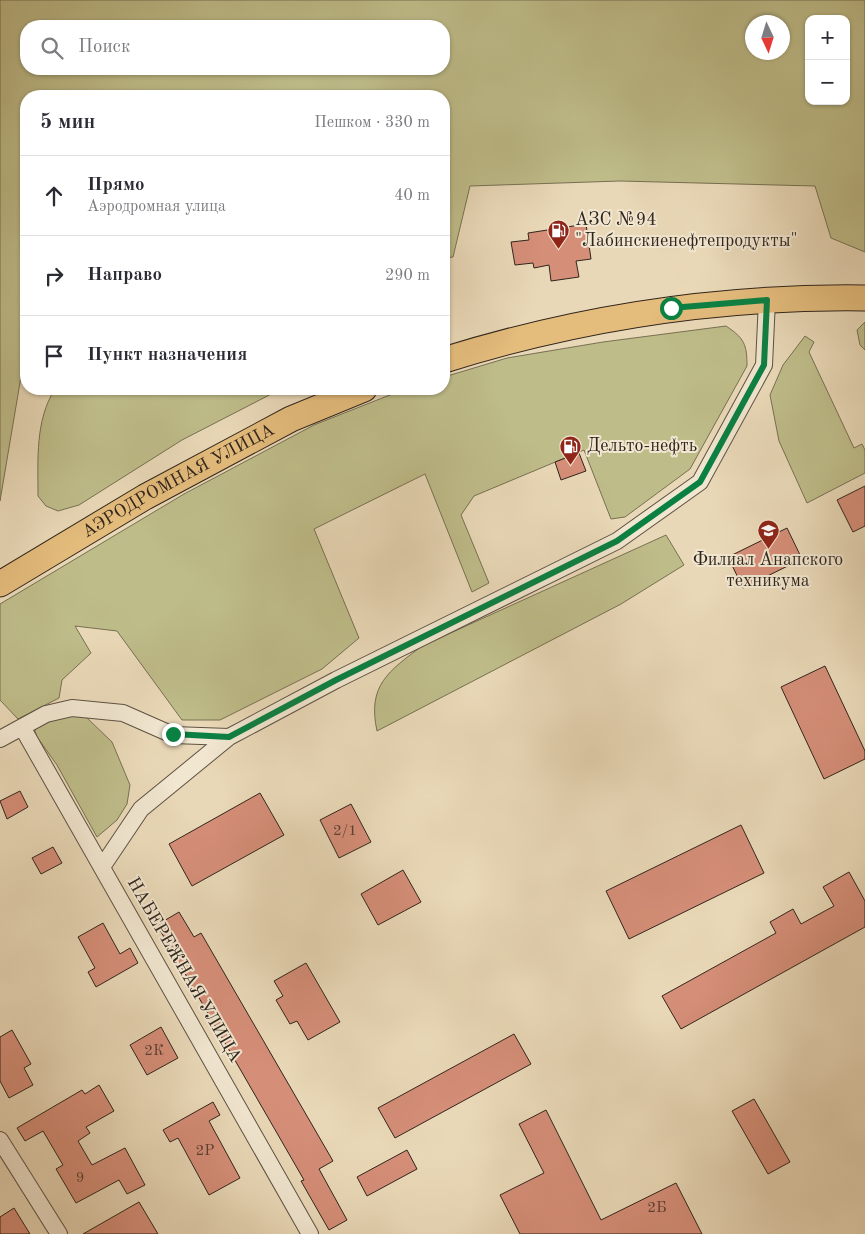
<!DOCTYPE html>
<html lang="ru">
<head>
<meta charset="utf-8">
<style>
  body { margin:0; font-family:"Old Standard TT",serif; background:#f7f7f7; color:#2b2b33 }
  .controls { position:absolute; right:15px; top:15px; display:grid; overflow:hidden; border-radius:10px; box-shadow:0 1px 4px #0004 }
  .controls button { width:45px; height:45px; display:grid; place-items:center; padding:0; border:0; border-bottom:1px solid #e1e1e2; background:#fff; color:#2b2b33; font:25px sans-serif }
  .compass { position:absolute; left:745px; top:15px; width:45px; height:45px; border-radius:50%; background:#fff; box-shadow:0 1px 4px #0004; rotate:176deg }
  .stop { position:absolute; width:15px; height:15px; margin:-11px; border:4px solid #0b8043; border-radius:50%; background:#fff }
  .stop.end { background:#0b8043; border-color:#fff; box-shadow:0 1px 5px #0008 }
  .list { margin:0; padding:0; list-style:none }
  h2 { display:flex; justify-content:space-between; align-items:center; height:65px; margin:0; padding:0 20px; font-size:21px }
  h2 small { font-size:16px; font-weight:400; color:#7c7c81 }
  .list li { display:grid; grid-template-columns:32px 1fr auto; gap:15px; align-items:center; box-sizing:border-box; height:80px; padding:0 20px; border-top:1px solid #e1e1e2 }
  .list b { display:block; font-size:19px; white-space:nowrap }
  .list p { margin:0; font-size:16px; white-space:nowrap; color:#7c7c81 }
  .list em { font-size:16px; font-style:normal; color:#7c7c81 }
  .icon { flex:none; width:28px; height:28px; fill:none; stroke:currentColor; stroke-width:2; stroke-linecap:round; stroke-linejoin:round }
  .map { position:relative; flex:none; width:865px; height:1234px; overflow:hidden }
  .search { position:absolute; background:#fff; box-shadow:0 1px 4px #0004; left:20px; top:20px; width:430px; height:55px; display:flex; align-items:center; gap:12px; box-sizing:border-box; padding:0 18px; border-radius:20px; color:#7c7c81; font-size:19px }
  .panel { position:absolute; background:#fff; box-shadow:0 1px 4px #0004; left:20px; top:90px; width:430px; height:305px; border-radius:20px }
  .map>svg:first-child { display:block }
  .green { fill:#bebc89; stroke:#777053; fill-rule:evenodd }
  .building { fill:#d58e78; stroke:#30251d }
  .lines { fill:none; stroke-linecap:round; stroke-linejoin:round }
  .street-casing { stroke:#5e5244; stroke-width:18 }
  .primary-casing { stroke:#30251d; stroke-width:27 }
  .street { stroke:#f1e6d0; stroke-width:16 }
  .primary { stroke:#e4bc7c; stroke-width:25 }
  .route { stroke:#0b8043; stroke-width:6 }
  .labels { text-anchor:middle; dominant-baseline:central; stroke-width:4; stroke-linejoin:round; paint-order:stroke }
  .number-label { font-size:15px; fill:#593f34 }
  .poi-label { font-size:18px; fill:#30251d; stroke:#f1e6d0; text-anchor:start }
  .street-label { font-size:18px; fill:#30251d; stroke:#f1e6d0 }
</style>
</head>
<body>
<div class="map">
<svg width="865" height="1234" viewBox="0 0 865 1234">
  <rect width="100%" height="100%" fill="#e9d8b7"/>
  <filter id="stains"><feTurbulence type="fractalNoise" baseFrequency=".004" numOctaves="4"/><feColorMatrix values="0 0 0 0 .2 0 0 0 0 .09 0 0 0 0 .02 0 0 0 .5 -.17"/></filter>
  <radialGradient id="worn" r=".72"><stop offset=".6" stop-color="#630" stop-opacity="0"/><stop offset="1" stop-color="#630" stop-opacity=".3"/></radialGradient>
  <path class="green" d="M 0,0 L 865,0 L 865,252 L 831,238 L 815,186 L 620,181 L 470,186 L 453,257 L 444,258 L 444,96 L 26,96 L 26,347 L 0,501 ZM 809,19 L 846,19 L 846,101 L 809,101 ZM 752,22 L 782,22 L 782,52 L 752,52 ZM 26,26 L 444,26 L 444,69 L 26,69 Z
    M 865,322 L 865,350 L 860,345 L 857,330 Z
    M 726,326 C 744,338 747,344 747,366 L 690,469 L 625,517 L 611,519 L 584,450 L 474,496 L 461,515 L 489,583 L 472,592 L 425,474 L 314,529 L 359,638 L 322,669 L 220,720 L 182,720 L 117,631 L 75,626 L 91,653 L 62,680 L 59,698 L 18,719 L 0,700 L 0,604 L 184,494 L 314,425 L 405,389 L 444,389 L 444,377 L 507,358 L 603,342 Z
    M 805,336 L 814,342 L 809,352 L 854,448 L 862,444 L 865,450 L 865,473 L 807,503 L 779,441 L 770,395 L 783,365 Z
    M 55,389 L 281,389 L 182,440 L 79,505 L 58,511 L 46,506 L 38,496 C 38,460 35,420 55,389 Z
    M 666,535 L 684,565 L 621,604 L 377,731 C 367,685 389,671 422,646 Z
    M 68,715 L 85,716 L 112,742 L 130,785 L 127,804 L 117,820 L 97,837 L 57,765 L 37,737 L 33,725 Z"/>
  <path class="building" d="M 586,224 L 591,259 L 576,261 L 579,277 L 551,281 L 549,265 L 534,268 L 533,263 L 515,265 L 511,242 L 529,240 L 528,233 Z
    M 579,453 L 586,471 L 561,480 L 555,462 Z
    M 865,486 L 865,526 L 853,532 L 837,500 Z
    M 787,528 L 802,559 L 743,588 L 728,557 Z
    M 825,666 L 865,751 L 865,759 L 824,779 L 781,687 Z
    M 20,791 L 28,807 L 7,819 L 0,801 Z
    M 260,793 L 284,835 L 192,886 L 169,844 Z
    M 351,804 L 371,842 L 339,858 L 320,820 Z
    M 741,825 L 764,873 L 629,939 L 606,891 Z
    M 53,847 L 62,863 L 41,874 L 32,858 Z
    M 403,870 L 421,902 L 378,925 L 361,894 Z
    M 849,872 L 865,901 L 865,927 L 681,1029 L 662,996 L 776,933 L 770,922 L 793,909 L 801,924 L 834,906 L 823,887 Z
    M 179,912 L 194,937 L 201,933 L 333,1161 L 319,1169 L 347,1220 L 329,1230 L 301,1181 L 304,1180 L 157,925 Z
    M 103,923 L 120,954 L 130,948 L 138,963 L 96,987 L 88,972 L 95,968 L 78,937 Z
    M 306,963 L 340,1022 L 308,1040 L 297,1021 L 290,1024 L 276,1000 L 283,996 L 274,981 Z
    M 161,1027 L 178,1058 L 147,1075 L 130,1045 Z
    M 12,1030 L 31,1064 L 24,1068 L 33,1085 L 9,1098 L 0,1081 L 0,1037 Z
    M 514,1034 L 531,1064 L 395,1138 L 378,1108 Z
    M 99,1085 L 114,1111 L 86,1127 L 90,1133 L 78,1141 L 92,1165 L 125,1148 L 145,1185 L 127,1194 L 119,1180 L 76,1203 L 56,1169 L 63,1165 L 43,1131 L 25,1141 L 17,1128 L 82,1090 L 85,1094 Z
    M 754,1099 L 790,1162 L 768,1174 L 732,1111 Z
    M 213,1102 L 220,1115 L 209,1121 L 240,1178 L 209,1195 L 178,1138 L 170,1142 L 163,1130 Z
    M 546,1110 L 601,1220 L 676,1183 L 702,1234 L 520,1234 L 500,1195 L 544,1173 L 519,1124 Z
    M 407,1150 L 417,1169 L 367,1196 L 357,1177 Z
    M 139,1202 L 158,1234 L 83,1234 Z
    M 14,1208 L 30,1234 L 0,1234 L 0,1217 Z"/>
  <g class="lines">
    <defs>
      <path id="street" d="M 22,727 L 310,1234
        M 0,739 L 46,714 L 72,708 L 123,713 L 173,735 L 229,737 L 336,680 L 617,541 L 700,482 L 764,365 L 767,300
        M 102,867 L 141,809 L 229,737
        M 0,1140 L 59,1234"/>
      <g id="primary">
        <path d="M 444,360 C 581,317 721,296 865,298"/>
        <path id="s1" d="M 0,584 L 145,497 L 291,419 L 364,389"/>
      </g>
    </defs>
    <use href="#street" class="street-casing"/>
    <use href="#primary" class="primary-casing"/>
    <use href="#street" class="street"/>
    <use href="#primary" class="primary"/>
  </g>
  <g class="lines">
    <path class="route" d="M 173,734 L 229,737 L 336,680 L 617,541 L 700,482 L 764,365 L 767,300 L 671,308"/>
  </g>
  <defs>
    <symbol id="fuel-pin" viewBox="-11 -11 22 30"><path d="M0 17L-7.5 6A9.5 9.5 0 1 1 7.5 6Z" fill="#8f2418" stroke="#f1e6d0"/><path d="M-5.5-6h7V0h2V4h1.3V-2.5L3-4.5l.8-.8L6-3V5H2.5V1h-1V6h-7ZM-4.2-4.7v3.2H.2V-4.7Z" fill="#fff"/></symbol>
    <symbol id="university-pin" viewBox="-11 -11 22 30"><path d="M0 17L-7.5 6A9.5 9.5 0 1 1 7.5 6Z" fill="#8f2418" stroke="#f1e6d0"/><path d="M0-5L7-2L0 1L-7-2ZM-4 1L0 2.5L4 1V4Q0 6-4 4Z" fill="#fff"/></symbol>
  </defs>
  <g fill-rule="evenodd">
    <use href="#fuel-pin" x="546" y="218" width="25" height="34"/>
    <use href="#fuel-pin" x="558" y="434" width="25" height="34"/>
    <use href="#university-pin" x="756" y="518" width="25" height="34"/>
  </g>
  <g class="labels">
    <g class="number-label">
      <text x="345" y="831">2/1</text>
      <text x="154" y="1051">2К</text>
      <text x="205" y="1151">2Р</text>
      <text x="80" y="1178">9</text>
      <text x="657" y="1208">2Б</text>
    </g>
    <g class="poi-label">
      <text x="575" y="220">АЗС №94<tspan x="575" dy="21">"Лабинскиенефтепродукты"</tspan></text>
      <text x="587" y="446">Дельто-нефть</text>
      <text x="768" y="560" text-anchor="middle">Филиал Анапского<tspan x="768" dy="21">техникума</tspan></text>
    </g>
    <g class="street-label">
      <text stroke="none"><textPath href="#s1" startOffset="206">АЭРОДРОМНАЯ УЛИЦА</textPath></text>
      <text transform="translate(184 970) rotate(60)">НАБЕРЕЖНАЯ УЛИЦА</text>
    </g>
  </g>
  <rect width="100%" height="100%" filter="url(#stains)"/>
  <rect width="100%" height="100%" fill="url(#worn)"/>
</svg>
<div class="controls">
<button>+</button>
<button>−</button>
</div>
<svg class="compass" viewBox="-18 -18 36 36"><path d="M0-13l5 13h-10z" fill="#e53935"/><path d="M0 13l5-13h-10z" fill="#7c7c81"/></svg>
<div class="stop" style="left:671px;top:308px"></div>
<div class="stop end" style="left:173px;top:734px"></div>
<div class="search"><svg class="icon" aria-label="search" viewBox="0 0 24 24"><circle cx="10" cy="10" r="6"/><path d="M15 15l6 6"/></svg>Поиск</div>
<section class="panel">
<h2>5 мин<small>Пешком · 330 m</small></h2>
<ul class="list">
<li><svg class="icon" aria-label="ahead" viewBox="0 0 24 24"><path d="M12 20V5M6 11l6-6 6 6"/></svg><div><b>Прямо</b><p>Аэродромная улица</p></div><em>40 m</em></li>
<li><svg class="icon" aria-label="right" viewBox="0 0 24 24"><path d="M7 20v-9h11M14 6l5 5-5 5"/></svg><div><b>Направо</b></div><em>290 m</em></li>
<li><svg class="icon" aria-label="arrive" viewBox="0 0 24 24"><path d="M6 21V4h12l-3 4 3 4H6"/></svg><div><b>Пункт назначения</b></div></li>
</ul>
</section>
</div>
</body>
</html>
